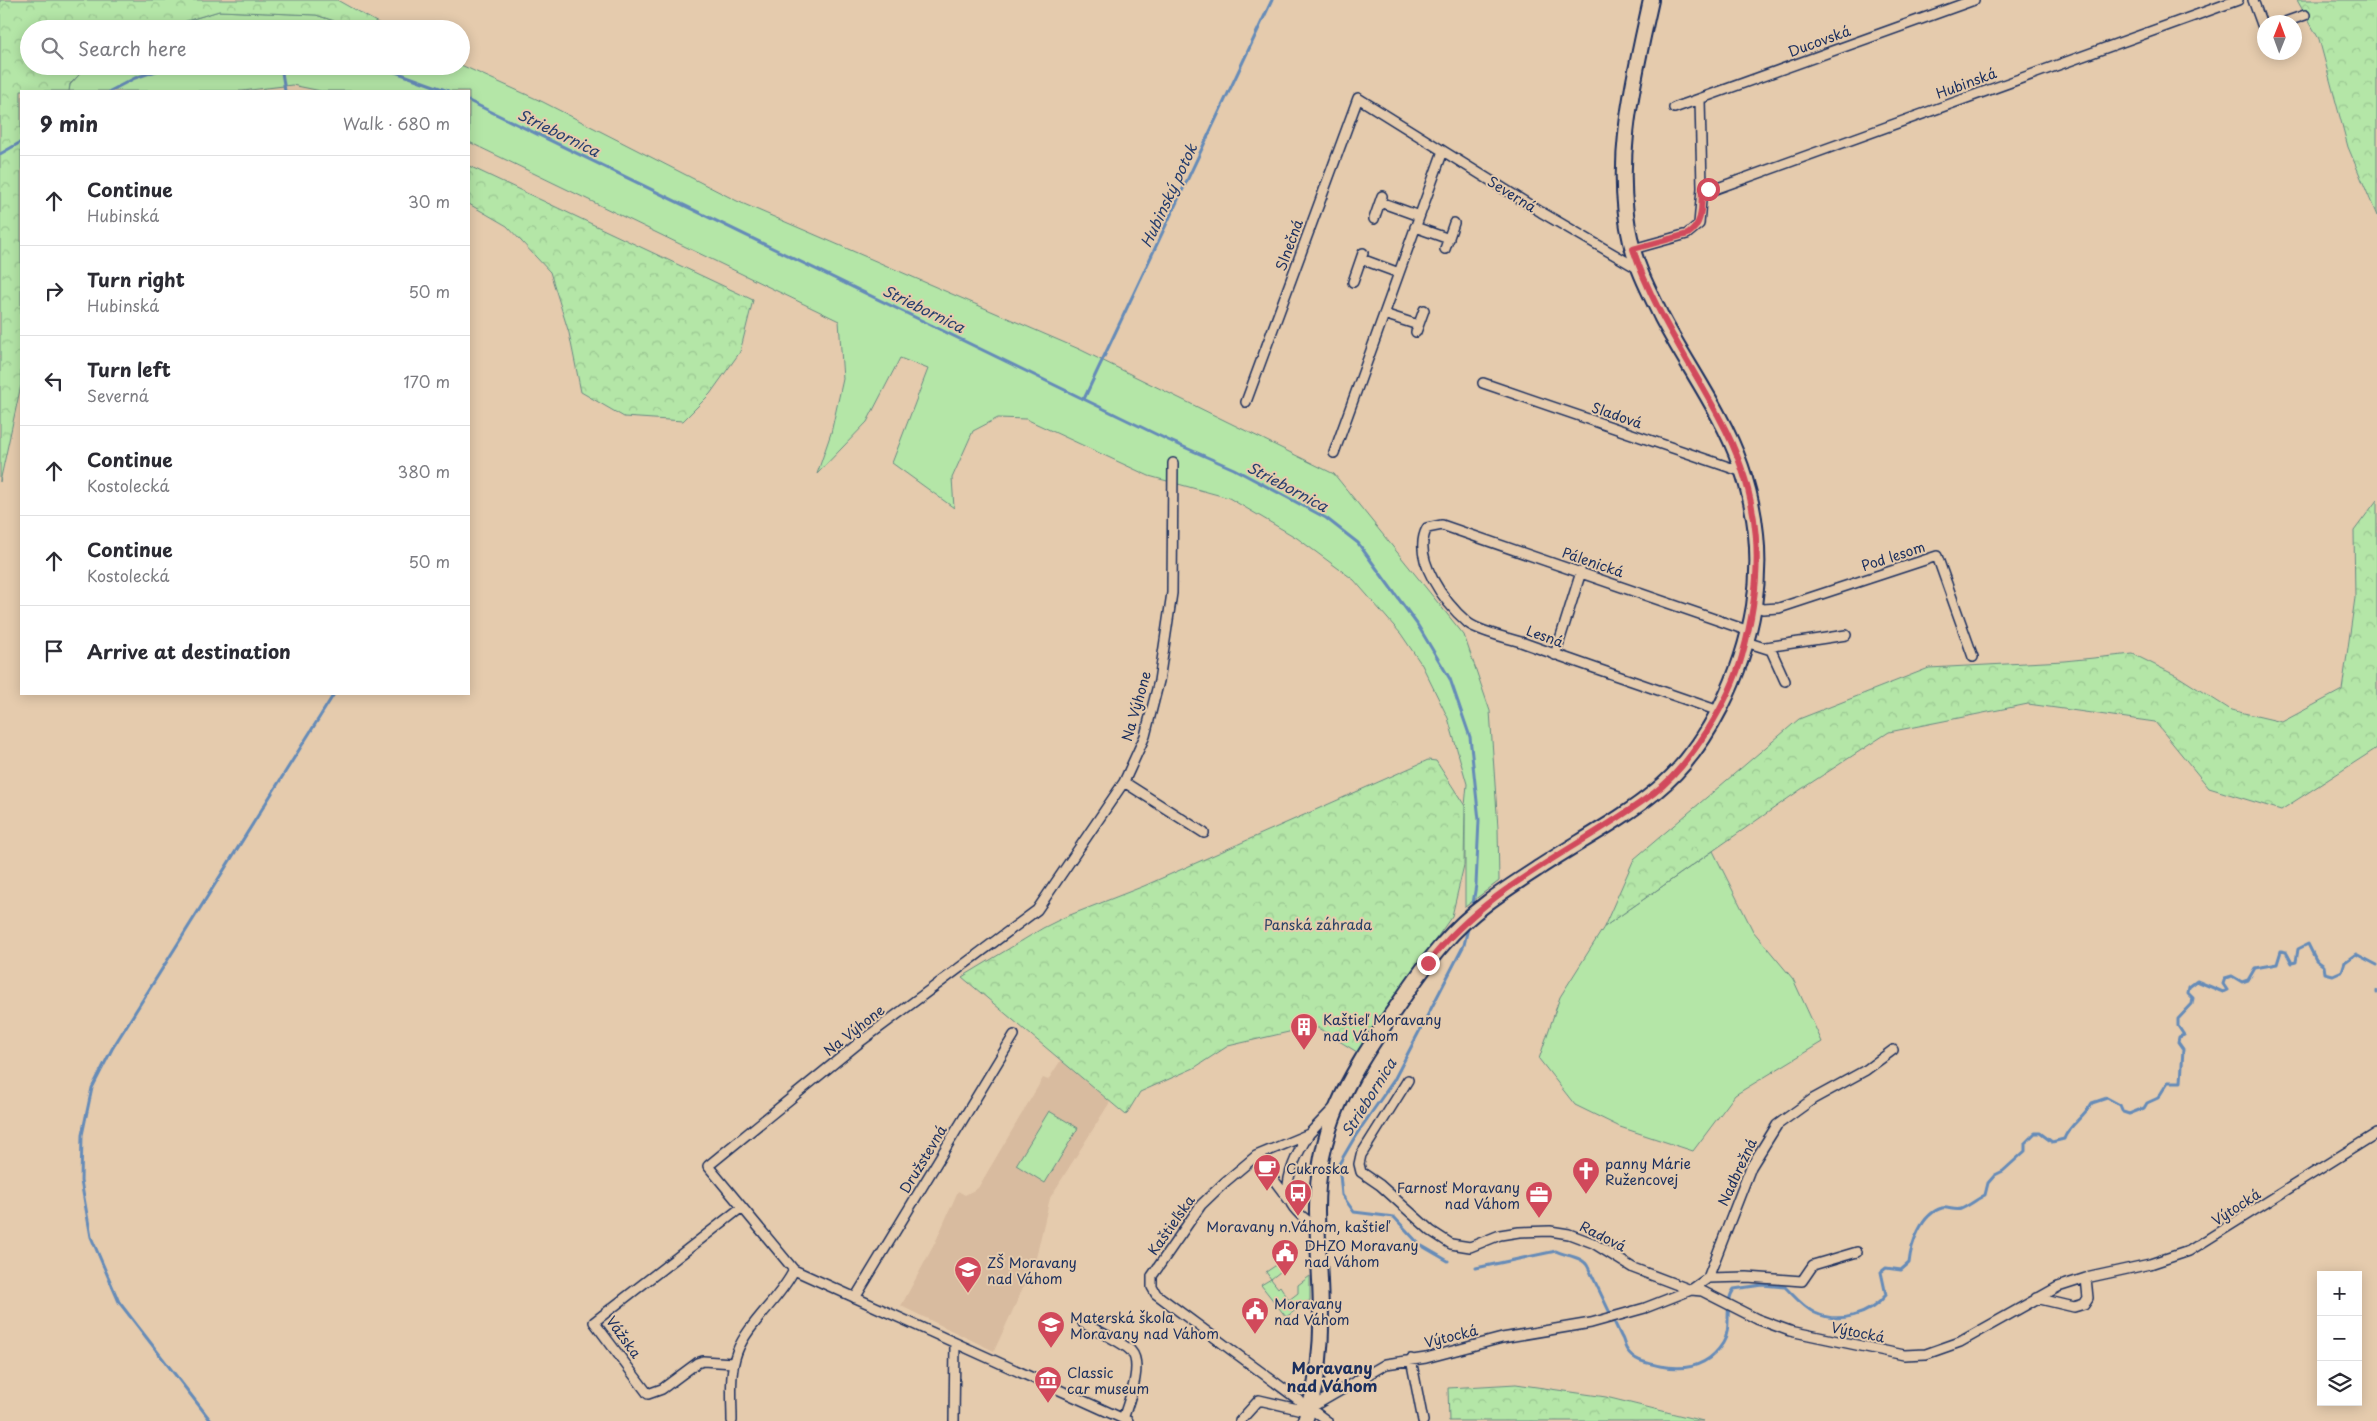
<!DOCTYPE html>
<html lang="en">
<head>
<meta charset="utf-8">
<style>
  body { margin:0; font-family:"Playpen Sans",sans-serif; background:#f7f7f7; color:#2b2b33 }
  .controls { position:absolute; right:15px; bottom:15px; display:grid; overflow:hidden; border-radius:0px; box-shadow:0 2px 12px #0003 }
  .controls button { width:45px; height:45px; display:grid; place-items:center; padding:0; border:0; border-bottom:1px solid #e1e1e2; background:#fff; color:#2b2b33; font:25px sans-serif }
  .compass { position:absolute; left:2257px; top:15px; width:45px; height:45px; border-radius:50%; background:#fff; box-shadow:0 2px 12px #0003; rotate:1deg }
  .stop { position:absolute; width:15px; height:15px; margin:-11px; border:4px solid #d1495b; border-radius:50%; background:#fff }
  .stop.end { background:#d1495b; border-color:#fff; box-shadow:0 1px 5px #0008 }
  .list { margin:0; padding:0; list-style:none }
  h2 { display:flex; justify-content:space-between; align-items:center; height:65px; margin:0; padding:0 20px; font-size:21px }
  h2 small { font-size:16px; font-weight:400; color:#7c7c81 }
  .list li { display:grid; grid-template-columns:32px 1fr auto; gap:15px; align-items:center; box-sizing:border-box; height:90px; padding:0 20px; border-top:1px solid #e1e1e2 }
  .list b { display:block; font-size:19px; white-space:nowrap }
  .list p { margin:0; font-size:16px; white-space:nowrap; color:#7c7c81 }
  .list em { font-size:16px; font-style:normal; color:#7c7c81 }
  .icon { flex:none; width:28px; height:28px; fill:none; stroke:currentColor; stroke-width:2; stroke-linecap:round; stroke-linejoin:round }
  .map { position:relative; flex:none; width:2377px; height:1421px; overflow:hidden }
  .search { position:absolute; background:#fff; box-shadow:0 2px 12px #0003; left:20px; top:20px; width:450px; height:55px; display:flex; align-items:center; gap:12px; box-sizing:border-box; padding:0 18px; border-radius:28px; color:#7c7c81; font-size:19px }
  .panel { position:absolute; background:#fff; box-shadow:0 2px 12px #0003; left:20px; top:90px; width:450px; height:605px; border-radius:0px }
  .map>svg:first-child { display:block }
  .built { fill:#d8bb9f }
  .grass { fill:#b4e6a7; stroke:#688a82 }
  .forest { fill:url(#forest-crowns); stroke:#688a82 }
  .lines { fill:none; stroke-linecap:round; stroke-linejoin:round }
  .stream { stroke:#658bb8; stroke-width:3 }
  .minor-casing { stroke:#1b2f5e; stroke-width:12 }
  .secondary-casing { stroke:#1b2f5e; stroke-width:18 }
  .minor { stroke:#e5cbad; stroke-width:9 }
  .secondary { stroke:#e5cbad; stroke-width:14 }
  .route { stroke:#d1495b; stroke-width:6 }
  .labels { text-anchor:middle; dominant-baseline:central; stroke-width:4; stroke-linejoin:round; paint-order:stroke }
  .street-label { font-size:14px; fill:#1b2f5e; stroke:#e5cbad }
  .park-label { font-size:14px; fill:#2a4165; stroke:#e5cbad }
  .poi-label { font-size:14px; fill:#1b2f5e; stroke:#e5cbad; text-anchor:start }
  .water-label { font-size:15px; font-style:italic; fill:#273e6d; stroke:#e5cbad }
  .quarter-label { font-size:16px; font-weight:bold; fill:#1b2f5e; stroke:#e5cbad }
</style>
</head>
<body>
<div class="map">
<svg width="2377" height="1421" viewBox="0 0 2377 1421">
  <defs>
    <pattern id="forest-crowns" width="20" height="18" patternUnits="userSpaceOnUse" patternTransform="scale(1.25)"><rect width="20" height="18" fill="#b4e6a7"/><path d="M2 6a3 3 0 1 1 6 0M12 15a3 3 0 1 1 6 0" fill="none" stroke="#9ac692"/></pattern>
  </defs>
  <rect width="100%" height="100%" fill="#e5cbad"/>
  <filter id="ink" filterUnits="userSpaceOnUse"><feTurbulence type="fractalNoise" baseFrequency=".02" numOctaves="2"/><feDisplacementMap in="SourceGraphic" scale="10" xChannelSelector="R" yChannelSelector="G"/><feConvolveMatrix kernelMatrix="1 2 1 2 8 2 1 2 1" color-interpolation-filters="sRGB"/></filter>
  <g filter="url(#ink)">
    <path class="built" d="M 1061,1060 L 1110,1102 L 1050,1198 L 1035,1262 L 994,1351 L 901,1306 L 935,1243 L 958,1191 L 965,1195 L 978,1188 L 1043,1078 L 1048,1080 Z"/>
    <path class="grass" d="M 219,11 L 316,15 L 359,29 L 160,29 Z
      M 461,65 L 543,102 L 737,201 L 1079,349 L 1334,474 L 1464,635 L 1490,711 L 1498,828 L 1499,881 L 1465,907 L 1465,806 L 1467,784 L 1448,718 L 1422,665 L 1401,634 L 1354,580 L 1297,538 L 1229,498 L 1149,476 L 1026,419 L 998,418 L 973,431 L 952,478 L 954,508 L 892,463 L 928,369 L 900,358 L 867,422 L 817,474 L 831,433 L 843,379 L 839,321 L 469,142 L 469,91 L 321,91 L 292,85 L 242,91 L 69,91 L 70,85 L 87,66 Z
      M 1713,851 L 1753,931 L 1793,979 L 1822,1042 L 1735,1095 L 1693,1151 L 1620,1127 L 1575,1105 L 1539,1059 L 1560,997 L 1604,927 Z
      M 1049,1111 L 1078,1128 L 1045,1183 L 1016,1165 Z
      M 1281,1262 L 1285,1268 L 1271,1279 L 1278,1288 L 1280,1286 L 1289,1300 L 1298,1293 L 1298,1285 L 1310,1276 L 1310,1300 L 1286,1317 L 1261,1285 L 1271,1279 L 1266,1272 Z"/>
    <path class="forest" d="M 0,0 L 337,0 L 389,29 L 359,29 L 316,15 L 219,11 L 160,29 L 29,29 L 29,66 L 88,66 L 70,84 L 69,91 L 21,91 L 21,385 L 0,482 Z
      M 2297,0 L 2377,0 L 2377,216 L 2348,147 L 2319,39 Z
      M 469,166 L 753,300 L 740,352 L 710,394 L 683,421 L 624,417 L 581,392 L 569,333 L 550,272 L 507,226 L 469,204 Z
      M 2377,500 L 2377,748 L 2281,810 L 2209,788 L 2155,722 L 2028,704 L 1889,732 L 1800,790 L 1604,927 L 1634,859 L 1799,719 L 1929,668 L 2064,661 L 2133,654 L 2179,677 L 2231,710 L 2282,722 L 2342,690 L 2355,598 L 2354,531 Z
      M 1428,760 L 1436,761 L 1465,806 L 1464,865 L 1452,916 L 1357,1052 L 1318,1028 L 1293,1031 L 1228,1046 L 1194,1068 L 1140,1092 L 1126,1115 L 962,977 L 1043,928 L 1065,917 L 1144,886 Z
      M 1516,1384 L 1606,1397 L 1703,1421 L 1449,1421 L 1448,1388 Z"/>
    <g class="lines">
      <path class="stream" d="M 281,66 L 285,91
        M 379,66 L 448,91
        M 110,91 L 135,78 L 171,66
        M 469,101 L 1168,440 L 1234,469 L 1326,518 L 1358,543 L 1417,624 L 1450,679 L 1470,737 L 1479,820 L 1476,885 L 1472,910
        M 0,154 L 21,142
        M 1084,399 L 1272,0
        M 2377,991 L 2377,993
        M 1418,1243 L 1394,1217 L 1354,1212 L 1342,1195 L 1339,1164 L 1356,1135 L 1394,1080 L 1464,945 L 1469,924
        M 1422,1246 L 1448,1261
        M 1476,1268 L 1556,1251 C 1565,1256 1583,1256 1588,1267 C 1599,1290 1610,1313 1621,1336 C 1624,1340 1624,1346 1627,1350 C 1635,1362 1647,1363 1660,1366 C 1685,1371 1708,1367 1723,1343 C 1733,1327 1723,1304 1734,1289 L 1762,1285 L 1785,1287 C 1794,1296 1803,1307 1815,1313 C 1839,1324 1870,1315 1886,1295 L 1881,1272 L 1886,1268 L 1901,1270 L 1909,1263 C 1911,1244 1921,1214 1942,1208 C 1948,1207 1955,1211 1961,1209 C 1970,1205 1977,1199 1985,1195 L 1988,1183 L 1995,1175 L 2003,1171 L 2025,1151 L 2025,1143 L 2035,1133 L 2040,1133 L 2052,1142 L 2064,1139 C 2068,1126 2084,1117 2092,1103 L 2107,1098 L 2120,1105 L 2123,1112 L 2129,1114 L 2144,1108 L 2147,1103 L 2158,1098 L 2168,1082 L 2181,1082 L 2183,1049 L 2178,1042 L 2179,1037 L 2184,1035 L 2178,1026 L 2178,1019 L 2192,1004 L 2193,998 L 2188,993 L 2189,987 L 2197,981 L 2223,992 L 2227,990 L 2223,984 L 2225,978 L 2232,976 L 2242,982 L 2248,980 L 2255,968 L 2277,964 L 2281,951 L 2286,952 L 2292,963 L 2296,962 L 2298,949 L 2308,944 L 2316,960 L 2324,966 L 2325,973 L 2333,975 L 2342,971 L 2345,962 L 2356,954 L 2377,965
        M 211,1421 L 119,1302 L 91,1237 L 81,1181 L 82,1135 L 92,1088 L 112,1049 L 334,694"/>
      <defs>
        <path id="minor" d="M 2253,0 L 2264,30
          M 2285,22 L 2305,15
          M 1674,108 L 1974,0
          M 1702,188 L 1715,189 L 2238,0
          M 1380,202 L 1419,216
          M 1374,219 L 1382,196
          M 1415,227 L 1449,239
          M 1445,249 L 1454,223
          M 1633,249 L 1687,234 L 1699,224 L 1702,188 L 1700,99
          M 1361,259 L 1399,273
          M 1353,282 L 1363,253
          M 1384,314 L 1418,325
          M 1416,332 L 1424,310
          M 1483,383 L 1743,472
          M 1246,402 L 1358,98 L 1541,212 L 1639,269
          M 1334,453 L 1443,151
          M 1754,606 L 1763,609 L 1779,608 L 1937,556 L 1973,657
          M 1746,642 L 1771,650 L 1785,681
          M 1766,647 L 1846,635
          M 1555,655 L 1581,572
          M 1719,711 C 1653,688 1587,666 1521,642 C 1507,638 1478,631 1468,623 C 1445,603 1411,558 1427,528 L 1442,525 L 1749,631
          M 1124,782 L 1204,833
          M 1408,1080 L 1361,1155 L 1359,1164 L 1361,1172 L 1380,1185 L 1431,1231 L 1451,1244 L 1470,1247 L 1500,1235 L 1519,1232 L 1550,1231 L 1569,1234 L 1593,1243 L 1633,1268 L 1691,1290
          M 1309,1134 C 1299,1150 1282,1181 1290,1201 C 1294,1212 1308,1221 1318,1228
          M 1256,1156 L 1289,1200
          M 1708,1278 L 1751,1167 L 1777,1125 L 1813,1099 L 1866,1070 L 1893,1050
          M 1691,1290 L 1708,1278 L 1747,1277 L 1802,1281 L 1813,1265 L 1857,1252
          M 855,1298 L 1014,1035
          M 2036,1298 L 2074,1307 L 2084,1304 L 2088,1298 L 2086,1278
          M 1083,1323 C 1094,1329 1124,1343 1131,1351 C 1144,1365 1128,1403 1123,1419
          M 1411,1359 L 1423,1421
          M 733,1363 L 703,1361 L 697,1363 L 662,1389 L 648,1394 L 594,1322 L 742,1207
          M 732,1421 C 732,1399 729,1373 737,1352 C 748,1323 780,1299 794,1270
          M 954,1421 L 955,1343
          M 1128,1421 L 794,1270 L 708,1166 L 860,1042 L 1037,910 L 1124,782 L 1145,736 L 1159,681 L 1172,593 L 1173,463
          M 1240,1421 L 1259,1400 L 1302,1410 L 1310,1408 L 1386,1364 L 1426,1358 L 1502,1338 L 1591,1323 L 1645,1308 L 1691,1290 L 1702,1291 L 1757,1319 L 1790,1331 L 1904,1355 L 1926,1354 L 1960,1342 L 2058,1287 L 2086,1278 L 2150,1264 L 2189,1251 L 2377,1133
          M 1327,1421 L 1156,1294 L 1152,1287 L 1152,1276 L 1201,1205 L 1225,1182 L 1256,1156 L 1309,1134 L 1335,1107"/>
        <path id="secondary" d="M 1305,1421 C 1331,1350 1318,1283 1317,1210 C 1317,1129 1347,1080 1391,1015 C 1408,991 1424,965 1444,943 C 1471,911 1506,889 1540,867 C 1578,842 1621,820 1656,791 C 1709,748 1743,672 1754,606 C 1764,540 1751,476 1719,417 C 1701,383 1680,352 1662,318 C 1650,293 1637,269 1631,242 C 1612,163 1634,78 1651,0"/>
      </defs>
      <use href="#minor" class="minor-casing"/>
      <use href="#secondary" class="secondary-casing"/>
      <use href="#minor" class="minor"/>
      <use href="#secondary" class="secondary"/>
    </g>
  </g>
  <g class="lines" filter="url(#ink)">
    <path class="route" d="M 1428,963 C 1489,884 1576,851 1654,793 C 1691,765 1730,700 1742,656 C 1766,571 1762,497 1720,419 C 1690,362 1653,310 1633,249 L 1688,234 C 1704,223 1701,206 1702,188 L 1708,189"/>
  </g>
  <defs>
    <symbol id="building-pin" viewBox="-11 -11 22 30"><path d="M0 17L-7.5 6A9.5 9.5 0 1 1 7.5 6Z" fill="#d1495b" stroke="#e5cbad"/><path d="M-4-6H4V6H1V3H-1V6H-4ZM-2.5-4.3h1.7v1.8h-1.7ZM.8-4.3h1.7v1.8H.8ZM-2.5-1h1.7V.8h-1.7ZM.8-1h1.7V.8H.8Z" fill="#fff"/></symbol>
    <symbol id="cafe-pin" viewBox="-11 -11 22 30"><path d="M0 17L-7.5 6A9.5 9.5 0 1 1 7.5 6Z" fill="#d1495b" stroke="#e5cbad"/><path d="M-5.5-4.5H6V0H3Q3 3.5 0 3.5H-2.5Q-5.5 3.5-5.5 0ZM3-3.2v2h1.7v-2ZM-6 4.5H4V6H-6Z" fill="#fff"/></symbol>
    <symbol id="church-pin" viewBox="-11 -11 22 30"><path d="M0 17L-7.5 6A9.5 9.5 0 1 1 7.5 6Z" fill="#d1495b" stroke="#e5cbad"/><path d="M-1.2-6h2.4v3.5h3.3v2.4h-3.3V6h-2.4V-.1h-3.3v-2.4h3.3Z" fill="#fff"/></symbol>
    <symbol id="bus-pin" viewBox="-11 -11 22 30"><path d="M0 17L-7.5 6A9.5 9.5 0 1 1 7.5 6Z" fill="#d1495b" stroke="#e5cbad"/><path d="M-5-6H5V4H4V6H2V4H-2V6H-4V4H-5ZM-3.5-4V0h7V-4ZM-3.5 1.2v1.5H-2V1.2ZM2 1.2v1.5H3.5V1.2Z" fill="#fff"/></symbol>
    <symbol id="office-pin" viewBox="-11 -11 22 30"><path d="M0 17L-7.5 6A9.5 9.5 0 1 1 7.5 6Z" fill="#d1495b" stroke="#e5cbad"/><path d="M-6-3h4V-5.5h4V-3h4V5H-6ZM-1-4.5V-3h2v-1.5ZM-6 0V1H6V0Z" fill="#fff"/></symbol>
    <symbol id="civic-pin" viewBox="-11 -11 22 30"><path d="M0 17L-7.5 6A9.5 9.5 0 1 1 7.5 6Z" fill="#d1495b" stroke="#e5cbad"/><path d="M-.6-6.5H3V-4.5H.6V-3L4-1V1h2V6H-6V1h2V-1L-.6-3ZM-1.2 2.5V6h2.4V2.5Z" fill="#fff"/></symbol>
    <symbol id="school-pin" viewBox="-11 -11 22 30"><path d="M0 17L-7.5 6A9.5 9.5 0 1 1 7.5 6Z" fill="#d1495b" stroke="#e5cbad"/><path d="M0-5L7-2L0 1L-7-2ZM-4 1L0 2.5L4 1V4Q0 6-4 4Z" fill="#fff"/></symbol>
    <symbol id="museum-pin" viewBox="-11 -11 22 30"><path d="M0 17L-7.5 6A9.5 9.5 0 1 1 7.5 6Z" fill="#d1495b" stroke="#e5cbad"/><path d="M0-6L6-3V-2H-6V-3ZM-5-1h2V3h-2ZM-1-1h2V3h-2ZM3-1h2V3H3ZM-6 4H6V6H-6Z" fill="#fff"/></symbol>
  </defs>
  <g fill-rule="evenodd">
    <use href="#building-pin" x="1288" y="1011" width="32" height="43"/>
    <use href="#cafe-pin" x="1251" y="1152" width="32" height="43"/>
    <use href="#church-pin" x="1570" y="1155" width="32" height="43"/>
    <use href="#bus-pin" x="1282" y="1177" width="32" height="43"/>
    <use href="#office-pin" x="1523" y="1179" width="32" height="43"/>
    <use href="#civic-pin" x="1269" y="1237" width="32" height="43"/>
    <use href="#school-pin" x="952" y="1254" width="32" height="43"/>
    <use href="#civic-pin" x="1239" y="1295" width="32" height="43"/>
    <use href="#school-pin" x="1035" y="1309" width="32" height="43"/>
    <use href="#museum-pin" x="1032" y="1364" width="32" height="43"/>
  </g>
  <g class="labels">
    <g class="street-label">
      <text transform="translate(1819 41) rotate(-20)">Ducovská</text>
      <text transform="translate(1966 83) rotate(-20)">Hubinská</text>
      <text transform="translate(1512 194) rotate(32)">Severná</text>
      <text transform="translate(1289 245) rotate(-70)">Slnečná</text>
      <text transform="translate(1617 415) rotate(19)">Sladová</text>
      <text transform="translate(1893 556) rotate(-18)">Pod lesom</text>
      <text transform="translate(1593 562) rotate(19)">Pálenická</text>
      <text transform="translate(1545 636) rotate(20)">Lesná</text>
      <text transform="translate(1136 706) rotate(-74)">Na Výhone</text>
      <text transform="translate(854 1030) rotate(-38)">Na Výhone</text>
      <text transform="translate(923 1159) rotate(-59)">Družstevná</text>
      <text transform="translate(1737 1172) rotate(-65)">Nadbrežná</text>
      <text transform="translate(2236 1207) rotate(-33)">Výtocká</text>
      <text transform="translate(1171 1225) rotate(-55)">Kaštieľska</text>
      <text transform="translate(1603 1236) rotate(27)">Radová</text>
      <text transform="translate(1858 1332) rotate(11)">Výtocká</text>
      <text transform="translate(1451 1336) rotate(-14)">Výtocká</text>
      <text transform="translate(624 1337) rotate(54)">Vážska</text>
    </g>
    <g class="park-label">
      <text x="1318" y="924">Panská záhrada</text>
    </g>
    <g class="poi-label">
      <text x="1323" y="1019">Kaštieľ Moravany<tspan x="1323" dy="16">nad Váhom</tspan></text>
      <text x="1605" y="1163">panny Márie<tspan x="1605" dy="16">Ružencovej</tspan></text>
      <text x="1286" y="1168">Cukroska</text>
      <text x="1520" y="1187" text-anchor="end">Farnosť Moravany<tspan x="1520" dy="16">nad Váhom</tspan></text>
      <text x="1298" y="1226" text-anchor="middle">Moravany n.Váhom, kaštieľ</text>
      <text x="1304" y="1245">DHZO Moravany<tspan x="1304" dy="16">nad Váhom</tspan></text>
      <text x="987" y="1262">ZŠ Moravany<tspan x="987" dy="16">nad Váhom</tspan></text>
      <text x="1274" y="1303">Moravany<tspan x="1274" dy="16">nad Váhom</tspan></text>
      <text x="1070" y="1317">Materská škola<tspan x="1070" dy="16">Moravany nad Váhom</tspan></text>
      <text x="1067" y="1372">Classic<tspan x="1067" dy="16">car museum</tspan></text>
    </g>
    <g class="water-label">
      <text transform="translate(559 132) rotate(26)">Striebornica</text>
      <text transform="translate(1168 195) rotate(-65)">Hubinský potok</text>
      <text transform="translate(924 308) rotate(26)">Striebornica</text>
      <text transform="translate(1288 486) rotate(28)">Striebornica</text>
      <text transform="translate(1368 1097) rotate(-58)">Striebornica</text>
    </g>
    <g class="quarter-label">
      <text x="1332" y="1367">Moravany<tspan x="1332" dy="18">nad Váhom</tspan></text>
    </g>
  </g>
</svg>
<div class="controls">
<button>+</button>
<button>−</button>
<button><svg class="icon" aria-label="layers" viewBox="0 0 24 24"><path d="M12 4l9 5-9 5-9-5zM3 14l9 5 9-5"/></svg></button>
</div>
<svg class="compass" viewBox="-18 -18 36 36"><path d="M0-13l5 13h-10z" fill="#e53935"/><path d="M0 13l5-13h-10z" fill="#7c7c81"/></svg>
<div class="stop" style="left:1708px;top:189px"></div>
<div class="stop end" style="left:1428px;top:963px"></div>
<div class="search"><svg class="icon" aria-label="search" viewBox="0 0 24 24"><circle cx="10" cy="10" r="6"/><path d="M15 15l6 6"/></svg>Search here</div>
<section class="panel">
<h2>9 min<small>Walk · 680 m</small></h2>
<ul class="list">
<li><svg class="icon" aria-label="ahead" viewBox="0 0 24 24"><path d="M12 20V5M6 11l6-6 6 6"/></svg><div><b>Continue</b><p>Hubinská</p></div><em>30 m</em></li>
<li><svg class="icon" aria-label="right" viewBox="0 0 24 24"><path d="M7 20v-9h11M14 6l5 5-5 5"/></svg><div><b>Turn right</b><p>Hubinská</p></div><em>50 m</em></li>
<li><svg class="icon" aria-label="left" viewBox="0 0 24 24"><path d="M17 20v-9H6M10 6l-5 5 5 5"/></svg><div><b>Turn left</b><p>Severná</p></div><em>170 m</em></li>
<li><svg class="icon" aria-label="ahead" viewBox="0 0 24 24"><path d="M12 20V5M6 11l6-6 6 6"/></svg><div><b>Continue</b><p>Kostolecká</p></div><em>380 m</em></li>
<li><svg class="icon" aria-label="ahead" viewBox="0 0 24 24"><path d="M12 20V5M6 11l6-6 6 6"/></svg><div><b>Continue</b><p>Kostolecká</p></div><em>50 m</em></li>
<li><svg class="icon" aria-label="arrive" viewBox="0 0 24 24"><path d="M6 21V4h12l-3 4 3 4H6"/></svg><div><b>Arrive at destination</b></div></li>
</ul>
</section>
</div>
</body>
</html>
